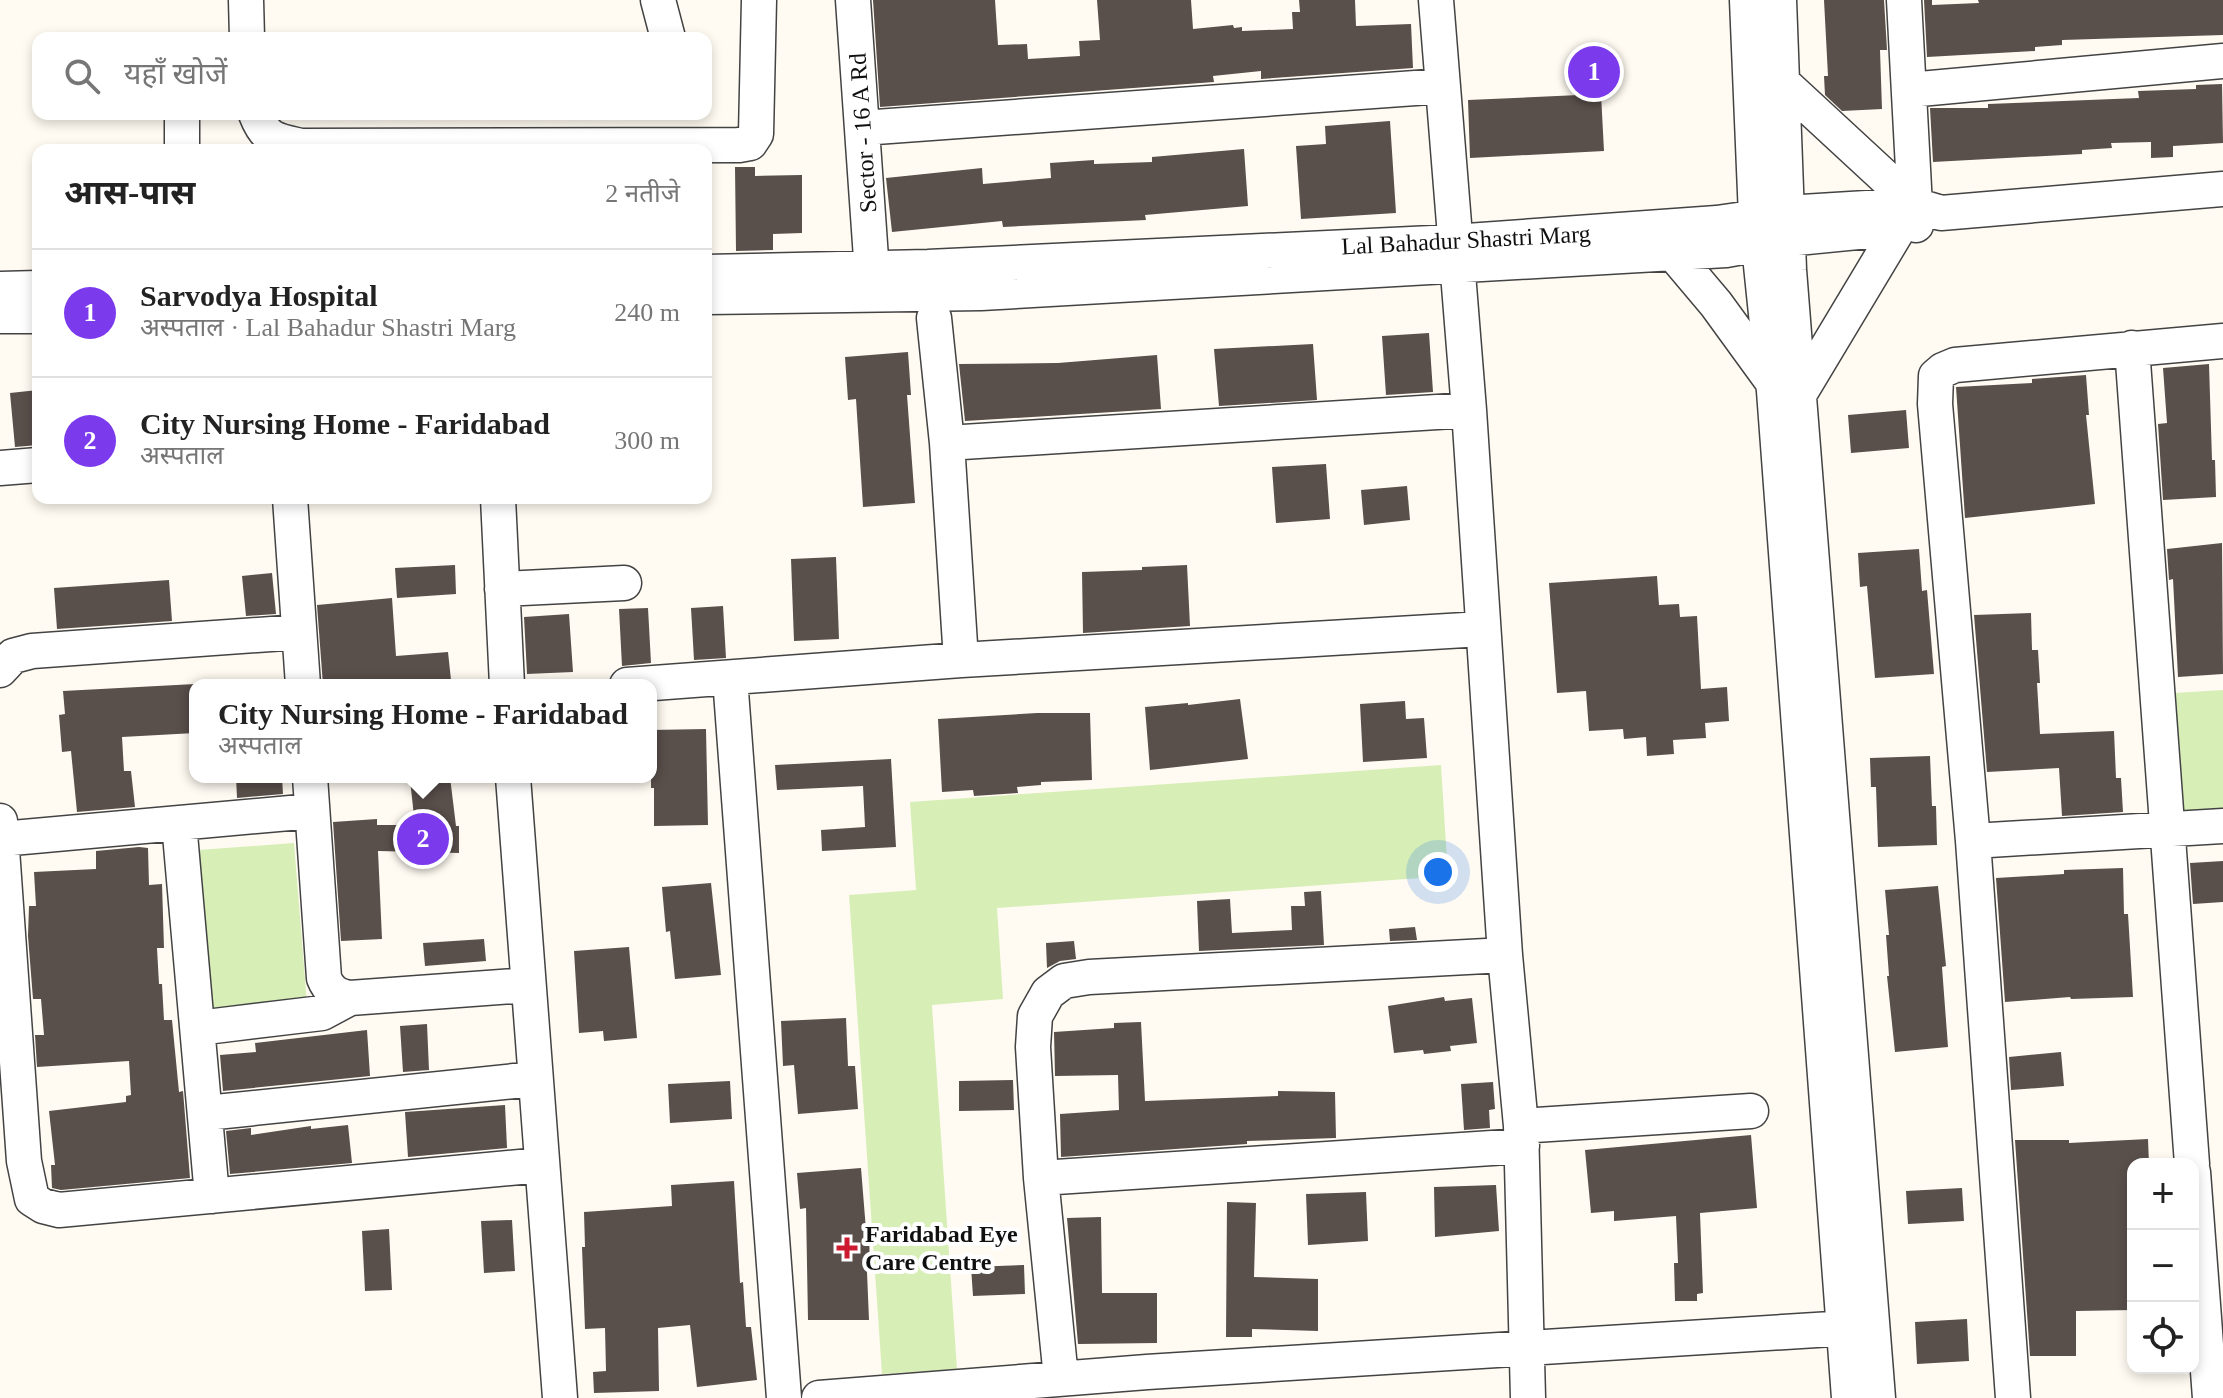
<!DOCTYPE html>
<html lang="hi">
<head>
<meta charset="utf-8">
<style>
  body { margin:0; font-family:"Times New Roman","Noto Sans Devanagari",serif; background:#f6f6f6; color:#222 }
  .controls { position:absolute; right:24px; bottom:24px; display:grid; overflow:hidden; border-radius:16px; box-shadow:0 4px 12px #0003 }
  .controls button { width:72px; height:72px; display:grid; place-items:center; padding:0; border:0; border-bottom:2px solid #e0e0e0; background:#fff; color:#222; font:40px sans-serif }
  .you { position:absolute; left:1438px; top:872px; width:28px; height:28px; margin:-20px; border:6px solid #fff; border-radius:50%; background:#1a73e8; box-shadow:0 0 0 12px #1a73e833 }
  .badge { display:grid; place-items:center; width:52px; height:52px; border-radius:50%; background:#7c3aed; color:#fff; font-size:26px; font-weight:700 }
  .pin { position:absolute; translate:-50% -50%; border:4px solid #fff; box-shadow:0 2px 8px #0006 }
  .popup { position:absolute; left:189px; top:679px; width:468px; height:104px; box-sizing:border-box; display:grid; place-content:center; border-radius:16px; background:#fff; filter:drop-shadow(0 2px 6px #0005); font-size:26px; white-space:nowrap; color:#767676 }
  .popup b { font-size:30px; color:#222 }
  .popup::after { content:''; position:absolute; left:50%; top:100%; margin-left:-16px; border:16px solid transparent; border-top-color:#fff }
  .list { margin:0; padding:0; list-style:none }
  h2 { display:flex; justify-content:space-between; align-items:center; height:104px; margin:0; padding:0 32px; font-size:34px }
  h2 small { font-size:26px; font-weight:400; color:#767676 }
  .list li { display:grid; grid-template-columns:52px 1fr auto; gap:24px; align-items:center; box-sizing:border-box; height:128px; padding:0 32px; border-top:2px solid #e0e0e0 }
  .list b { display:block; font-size:30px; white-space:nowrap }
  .list p { margin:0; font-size:26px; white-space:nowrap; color:#767676 }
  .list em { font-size:26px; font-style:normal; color:#767676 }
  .icon { flex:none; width:44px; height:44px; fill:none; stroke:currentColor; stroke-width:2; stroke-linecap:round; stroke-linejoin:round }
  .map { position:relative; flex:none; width:2223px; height:1398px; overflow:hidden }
  .search { position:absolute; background:#fff; box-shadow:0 4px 12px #0003; left:32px; top:32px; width:680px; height:88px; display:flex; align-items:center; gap:20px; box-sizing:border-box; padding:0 28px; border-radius:16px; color:#767676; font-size:30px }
  .panel { position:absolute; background:#fff; box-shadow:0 4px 12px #0003; left:32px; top:144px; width:680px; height:360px; border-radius:16px }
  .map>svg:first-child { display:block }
  .green { fill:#d8eeb7 }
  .building { fill:#594f4b }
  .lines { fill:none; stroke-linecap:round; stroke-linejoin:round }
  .minor-casing { stroke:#434343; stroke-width:37 }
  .minor { stroke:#fff; stroke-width:34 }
  .poi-dot { fill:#cd1a31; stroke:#fff; stroke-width:3 }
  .labels { text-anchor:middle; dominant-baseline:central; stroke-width:8; stroke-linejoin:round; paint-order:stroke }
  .street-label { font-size:24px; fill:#101010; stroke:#fff }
  .poi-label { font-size:24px; font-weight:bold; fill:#101010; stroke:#fff; text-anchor:start }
</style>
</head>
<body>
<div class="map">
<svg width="2223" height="1398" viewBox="0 0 2223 1398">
  <rect width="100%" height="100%" fill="#fffbf2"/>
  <path class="green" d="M 2223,690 L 2223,810 L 2183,813 L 2174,693 Z
    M 1441,765 L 1448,876 L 997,908 L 1003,999 L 932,1005 L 957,1369 L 882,1374 L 849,895 L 916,890 L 910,802 Z
    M 294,843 L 307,1004 L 211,1011 L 198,850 Z"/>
  <path class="building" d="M 873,0 L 995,0 L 998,45 L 1027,44 L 1028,59 L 1080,56 L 1079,41 L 1100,40 L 1097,0 L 1191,0 L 1193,29 L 1233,25 L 1234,28 L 1242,27 L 1242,31 L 1293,29 L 1292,12 L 1300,12 L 1299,0 L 1355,0 L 1356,26 L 1411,24 L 1413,68 L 1261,79 L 1261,71 L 1213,76 L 1214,82 L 880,107 Z
    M 1824,0 L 1884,0 L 1887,50 L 1880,50 L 1882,109 L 1842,111 L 1825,95 L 1824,76 L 1828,76 Z
    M 1924,0 L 1932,0 L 1932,5 L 1979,3 L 1978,0 L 2223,0 L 2223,35 L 2062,40 L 2062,45 L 2035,47 L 2035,51 L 1927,57 Z
    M 2222,84 L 2223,143 L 2173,146 L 2173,157 L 2151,158 L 2151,142 L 2111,143 L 2112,148 L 2082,150 L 2082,154 L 1933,162 L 1930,108 L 1988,108 L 1988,104 L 2139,98 L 2138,91 L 2196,89 L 2196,85 Z
    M 1601,94 L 1604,151 L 1470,158 L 1468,100 Z
    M 1390,121 L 1396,213 L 1301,219 L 1296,146 L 1326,144 L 1325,126 Z
    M 1244,149 L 1248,206 L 1145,215 L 1146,220 L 1003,227 L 1002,221 L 892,232 L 886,178 L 982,168 L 983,184 L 1051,178 L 1050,163 L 1094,160 L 1094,164 L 1152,162 L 1152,157 Z
    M 735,167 L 755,167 L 755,176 L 802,175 L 802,233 L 773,234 L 773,250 L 736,251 Z
    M 1429,333 L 1433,392 L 1386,395 L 1382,336 Z
    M 1313,344 L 1317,400 L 1219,406 L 1214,349 Z
    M 908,352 L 911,395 L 907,395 L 915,503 L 863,507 L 856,399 L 848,400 L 845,357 Z
    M 1157,355 L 1161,409 L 965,421 L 959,364 L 1058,363 Z
    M 2209,364 L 2212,460 L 2215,460 L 2216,497 L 2163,500 L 2158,424 L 2167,423 L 2163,368 Z
    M 2086,375 L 2089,415 L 2086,415 L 2095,504 L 1965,518 L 1956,387 L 2032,383 L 2032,379 Z
    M 38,390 L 38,445 L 15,447 L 10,393 Z
    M 1906,410 L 1909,448 L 1851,453 L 1848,415 Z
    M 1326,464 L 1330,519 L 1276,523 L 1272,467 Z
    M 1407,486 L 1410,520 L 1364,525 L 1361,490 Z
    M 2222,543 L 2223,674 L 2178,677 L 2173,579 L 2169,580 L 2167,549 Z
    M 1919,549 L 1922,591 L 1927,590 L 1934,674 L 1875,678 L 1867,586 L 1860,587 L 1858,553 Z
    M 836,557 L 839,639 L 794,641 L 791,559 Z
    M 455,565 L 456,594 L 397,598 L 395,568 Z
    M 1187,565 L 1190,626 L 1083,633 L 1082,572 L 1142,570 L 1142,567 Z
    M 272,573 L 276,614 L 246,616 L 242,576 Z
    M 1657,576 L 1659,605 L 1679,604 L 1680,617 L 1697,616 L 1701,689 L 1727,687 L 1729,721 L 1705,723 L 1706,738 L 1673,740 L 1674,754 L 1647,756 L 1646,737 L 1624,739 L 1623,729 L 1589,731 L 1586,691 L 1557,693 L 1549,583 Z
    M 169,580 L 172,621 L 57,629 L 54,588 Z
    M 392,598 L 396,656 L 448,652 L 451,680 L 448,680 L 448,685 L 323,685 L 317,605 Z
    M 723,606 L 726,658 L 694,660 L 691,608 Z
    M 648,608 L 651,663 L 622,666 L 619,609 Z
    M 2031,613 L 2032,650 L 2038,650 L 2040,683 L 2037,683 L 2040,734 L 2114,731 L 2116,778 L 2121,778 L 2123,812 L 2062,816 L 2059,768 L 1987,772 L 1974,615 Z
    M 569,614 L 573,672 L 527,674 L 524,617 Z
    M 195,684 L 195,733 L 122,737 L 124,771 L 131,771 L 135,807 L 77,812 L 71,751 L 62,752 L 59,715 L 65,714 L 63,691 Z
    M 1240,699 L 1248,759 L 1150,770 L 1145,707 L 1188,703 L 1188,705 Z
    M 1405,701 L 1406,719 L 1424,718 L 1427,758 L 1363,762 L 1360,704 Z
    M 1037,713 L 1090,713 L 1092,780 L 1041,782 L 1041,785 L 1017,787 L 1018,793 L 974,796 L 973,790 L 942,792 L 938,719 Z
    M 706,729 L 708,825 L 654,826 L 654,788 L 651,788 L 651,730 Z
    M 1930,756 L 1932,806 L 1936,806 L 1937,845 L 1878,847 L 1876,787 L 1871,787 L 1870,758 Z
    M 891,759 L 896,847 L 822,851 L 821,830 L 865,827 L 863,786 L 777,790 L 775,765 Z
    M 236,777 L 282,777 L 283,794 L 237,798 Z
    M 450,777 L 456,826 L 459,826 L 459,853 L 378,851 L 382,939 L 341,941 L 333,822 L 377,819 L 377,825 L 415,825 L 410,780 Z
    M 139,847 L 148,848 L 149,885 L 162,884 L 164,948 L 157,948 L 159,984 L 162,984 L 164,1020 L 172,1020 L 179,1092 L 183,1091 L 190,1178 L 61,1190 L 52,1188 L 51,1165 L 55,1165 L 49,1111 L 126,1102 L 126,1096 L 131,1095 L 129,1061 L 37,1067 L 35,1035 L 44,1035 L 41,999 L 33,999 L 28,936 L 29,906 L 36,906 L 34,872 L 96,869 L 96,851 Z
    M 2223,861 L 2223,902 L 2193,904 L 2190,863 Z
    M 2123,868 L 2124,914 L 2128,914 L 2133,997 L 2071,999 L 2070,997 L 2005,1002 L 1996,878 L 2064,874 L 2064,870 Z
    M 711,883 L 721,975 L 675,979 L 670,931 L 666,932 L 662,887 Z
    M 1938,886 L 1946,966 L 1942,967 L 1948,1047 L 1895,1052 L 1887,976 L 1889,976 L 1886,935 L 1889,935 L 1885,890 Z
    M 1321,891 L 1324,945 L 1199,951 L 1197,901 L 1230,899 L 1232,933 L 1292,930 L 1291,906 L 1305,906 L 1304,892 Z
    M 1415,927 L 1417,940 L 1390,941 L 1389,929 Z
    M 484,939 L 486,961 L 425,966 L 423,943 Z
    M 1074,941 L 1076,959 L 1060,961 L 1047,968 L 1046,943 Z
    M 629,947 L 637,1038 L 604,1041 L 603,1031 L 579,1033 L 574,951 Z
    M 1444,997 L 1445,1001 L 1472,998 L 1477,1043 L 1450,1046 L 1451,1051 L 1424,1054 L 1423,1050 L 1394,1053 L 1388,1006 Z
    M 846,1018 L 848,1066 L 855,1066 L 858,1109 L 798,1114 L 794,1065 L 783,1066 L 781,1021 Z
    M 1141,1022 L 1145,1101 L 1278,1096 L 1278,1091 L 1335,1092 L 1336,1138 L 1247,1141 L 1247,1144 L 1061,1157 L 1060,1114 L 1119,1110 L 1118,1075 L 1055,1076 L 1054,1032 L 1114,1028 L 1114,1023 Z
    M 427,1024 L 429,1070 L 403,1072 L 400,1026 Z
    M 367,1030 L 370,1076 L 223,1091 L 220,1055 L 256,1052 L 255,1043 Z
    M 2061,1052 L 2064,1086 L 2011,1090 L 2009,1057 Z
    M 1013,1080 L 1014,1110 L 959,1111 L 959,1081 Z
    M 730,1081 L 732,1119 L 670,1123 L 668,1084 Z
    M 1493,1082 L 1495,1109 L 1489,1110 L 1490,1128 L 1464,1130 L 1461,1084 Z
    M 505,1105 L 507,1148 L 408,1157 L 405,1112 Z
    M 348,1125 L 352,1163 L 230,1174 L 226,1131 L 251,1128 L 251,1135 L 311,1126 L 311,1129 Z
    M 1751,1135 L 1757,1208 L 1700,1213 L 1703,1293 L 1697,1294 L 1697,1301 L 1675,1301 L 1674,1263 L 1678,1263 L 1676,1216 L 1614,1221 L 1614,1211 L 1591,1213 L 1585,1150 Z
    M 2148,1139 L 2149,1164 L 2133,1164 L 2133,1310 L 2076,1311 L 2076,1356 L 2030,1356 L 2015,1140 L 2069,1140 L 2069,1143 Z
    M 861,1168 L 866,1230 L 869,1230 L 870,1271 L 867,1272 L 869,1320 L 808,1320 L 806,1208 L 800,1209 L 797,1173 Z
    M 734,1181 L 740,1283 L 743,1282 L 746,1327 L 751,1327 L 757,1380 L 697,1387 L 690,1325 L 658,1328 L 659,1391 L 594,1393 L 593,1372 L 606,1371 L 605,1328 L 585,1329 L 582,1247 L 585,1247 L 584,1212 L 672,1206 L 671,1185 Z
    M 1496,1185 L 1499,1231 L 1435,1237 L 1434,1187 Z
    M 1962,1188 L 1964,1221 L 1908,1224 L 1906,1191 Z
    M 1366,1192 L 1368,1241 L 1308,1245 L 1306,1194 Z
    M 1227,1202 L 1256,1203 L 1254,1277 L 1318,1279 L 1318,1331 L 1252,1329 L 1252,1337 L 1226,1337 Z
    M 1101,1217 L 1102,1293 L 1157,1293 L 1157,1343 L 1078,1344 L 1067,1218 Z
    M 512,1220 L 515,1271 L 484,1273 L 481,1221 Z
    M 389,1229 L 392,1290 L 365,1291 L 362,1231 Z
    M 1024,1265 L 1025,1294 L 973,1296 L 971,1267 Z
    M 1967,1319 L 1969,1361 L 1917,1364 L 1915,1322 Z"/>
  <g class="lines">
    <defs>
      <path id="minor" d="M 246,0 L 247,38
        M 658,0 L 668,38
        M 853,0 L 873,287
        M 1436,0 L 1469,410 L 1505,955 L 1521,1126 L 1528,1398
        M 1747,0 L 1756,217 L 1774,391 L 1849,1398
        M 1779,0 L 1789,270 L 1878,1398
        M 1904,0 L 1916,225
        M 1782,82 L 1915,205
        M 1909,90 L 2223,61
        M 182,114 L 182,150
        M 256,114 C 266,140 275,140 301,146 L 739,145 L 750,143 L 756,134 L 759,0
        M 862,128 L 1443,86
        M 1673,253 L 1716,304 L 1772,381
        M 706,272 L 928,267 L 1453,242 L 1717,223 L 1786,213 L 1915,205 L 1941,213 L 2223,189
        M 0,289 L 38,288
        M 706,297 L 981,293 L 1726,250 L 1787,239 L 1888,229
        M 0,316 L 38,316
        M 934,318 L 947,443 L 961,660
        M 2132,348 L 2192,1164
        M 1800,393 L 1899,228
        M 947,443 L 1469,410
        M 0,468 L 38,465
        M 290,498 L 303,685
        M 498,498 L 507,685
        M 502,589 L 624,583
        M 0,670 L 13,656 L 32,651 L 299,632
        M 730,678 L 784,1398
        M 627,685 L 961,660 L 1482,629
        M 310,777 L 324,978 C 329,991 337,996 350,998 L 528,985
        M 513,777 L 560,1398
        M 0,821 L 24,1161 L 32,1199 L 43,1206 L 59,1210 L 541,1165
        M 179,823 L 212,1196
        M 1,839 L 312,811
        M 1973,841 L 2223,826
        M 198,1028 L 322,1013 L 350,998
        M 206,1113 L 534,1079
        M 1521,1126 L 1751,1111
        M 2193,1172 L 2210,1398
        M 1041,1178 L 1522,1146
        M 1061,1378 L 1041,1178 L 1033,1047 L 1035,1016 L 1048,993 L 1064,981 L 1089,977 L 1505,955
        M 819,1398 L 1147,1372 L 1864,1327
        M 2013,1398 L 1973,841 L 1935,404 L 1936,376 L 1943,370 L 1955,365 L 2223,341"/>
    </defs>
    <use href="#minor" class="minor-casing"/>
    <use href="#minor" class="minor"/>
  </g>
  <path class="poi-dot" d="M843 1236h8v8h8v8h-8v8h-8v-8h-8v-8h8z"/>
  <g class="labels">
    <g class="street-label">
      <text transform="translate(863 133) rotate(-94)">Sector - 16 A Rd</text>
      <text transform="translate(1466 240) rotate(-3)">Lal Bahadur Shastri Marg</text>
    </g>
    <g class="poi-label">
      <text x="865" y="1234">Faridabad Eye<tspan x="865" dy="28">Care Centre</tspan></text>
    </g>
  </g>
</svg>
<div class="controls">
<button>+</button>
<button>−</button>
<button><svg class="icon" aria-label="locate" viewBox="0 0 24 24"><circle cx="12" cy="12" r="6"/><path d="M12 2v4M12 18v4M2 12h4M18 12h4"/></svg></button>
</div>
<div class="you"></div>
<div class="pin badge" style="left:1594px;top:72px">1</div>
<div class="pin badge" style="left:423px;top:839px">2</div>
<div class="popup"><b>City Nursing Home - Faridabad</b>अस्पताल</div>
<div class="search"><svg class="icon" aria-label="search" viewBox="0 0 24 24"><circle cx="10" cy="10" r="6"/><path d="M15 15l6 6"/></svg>यहाँ खोजें</div>
<section class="panel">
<h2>आस-पास<small>2 नतीजे</small></h2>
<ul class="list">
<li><span class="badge">1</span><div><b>Sarvodya Hospital</b><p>अस्पताल · Lal Bahadur Shastri Marg</p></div><em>240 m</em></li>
<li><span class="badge">2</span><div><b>City Nursing Home - Faridabad</b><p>अस्पताल</p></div><em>300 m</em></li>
</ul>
</section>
</div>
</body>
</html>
